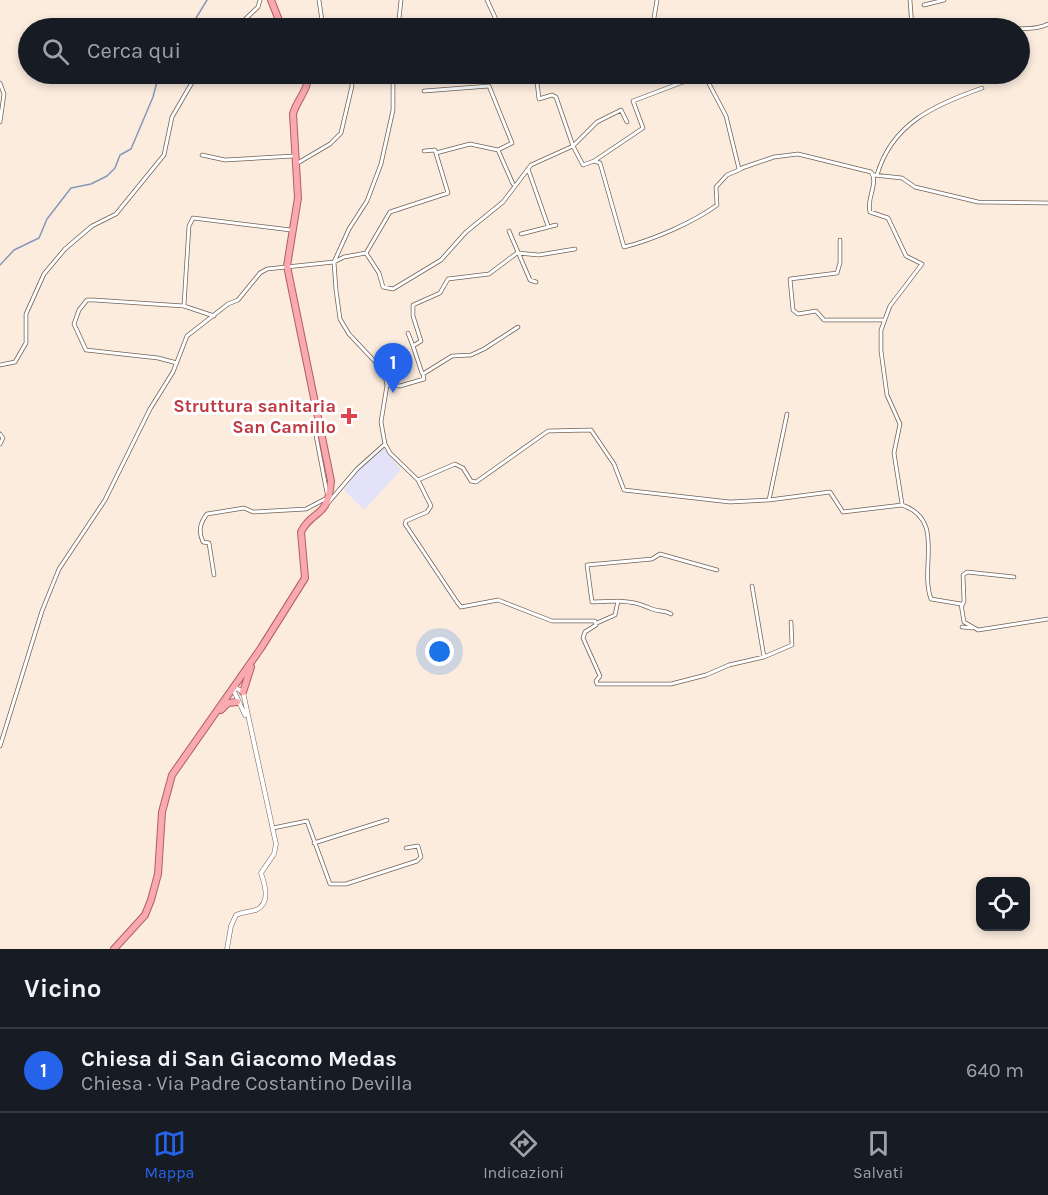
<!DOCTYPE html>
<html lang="it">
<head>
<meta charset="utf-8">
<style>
  body { margin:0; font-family:Karla,sans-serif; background:#20242c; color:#f1f3f6 }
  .controls { position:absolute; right:18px; bottom:18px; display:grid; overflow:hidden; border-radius:12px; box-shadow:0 3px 9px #0003 }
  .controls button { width:54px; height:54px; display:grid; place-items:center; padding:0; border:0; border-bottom:2px solid #363941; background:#171b24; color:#f1f3f6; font:30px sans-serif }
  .you { position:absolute; left:440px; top:652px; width:21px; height:21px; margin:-15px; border:4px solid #fff; border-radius:50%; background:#1a73e8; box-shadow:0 0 0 9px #1a73e833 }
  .badge { display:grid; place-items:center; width:39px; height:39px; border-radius:50%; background:#2563eb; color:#fff; font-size:20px; font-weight:700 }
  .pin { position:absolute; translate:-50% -50px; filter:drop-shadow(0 2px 3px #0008) }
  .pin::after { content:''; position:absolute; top:32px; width:21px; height:18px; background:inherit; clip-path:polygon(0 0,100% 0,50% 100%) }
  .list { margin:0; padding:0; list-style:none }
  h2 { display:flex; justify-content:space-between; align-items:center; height:78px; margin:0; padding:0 24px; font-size:26px }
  h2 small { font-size:20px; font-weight:400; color:#9ea1a6 }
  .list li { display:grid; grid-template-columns:39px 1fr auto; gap:18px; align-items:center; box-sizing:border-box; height:84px; padding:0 24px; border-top:2px solid #363941 }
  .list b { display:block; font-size:22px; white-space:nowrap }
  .list p { margin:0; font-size:20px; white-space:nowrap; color:#9ea1a6 }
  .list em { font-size:20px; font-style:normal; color:#9ea1a6 }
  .icon { flex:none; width:33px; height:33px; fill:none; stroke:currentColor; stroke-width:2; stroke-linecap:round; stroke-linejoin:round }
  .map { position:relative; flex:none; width:1048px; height:949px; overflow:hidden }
  .search { position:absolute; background:#171b24; box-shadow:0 3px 9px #0003; left:18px; right:18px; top:18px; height:66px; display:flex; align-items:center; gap:15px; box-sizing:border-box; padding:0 21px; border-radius:33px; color:#9ea1a6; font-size:22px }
  .sheet { height:162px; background:#171b24 }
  nav { display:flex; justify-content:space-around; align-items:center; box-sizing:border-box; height:84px; border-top:2px solid #363941; background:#171b24; font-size:16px; color:#9ea1a6 }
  nav a { display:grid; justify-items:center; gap:3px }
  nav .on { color:#2563eb }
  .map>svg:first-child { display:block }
  .commercial { fill:#e4e2f8 }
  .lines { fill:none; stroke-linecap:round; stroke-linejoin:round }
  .stream { stroke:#8499ba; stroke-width:1.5 }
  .minor-casing { stroke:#706257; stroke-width:4.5 }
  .tertiary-casing { stroke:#706257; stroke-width:5 }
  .primary-casing { stroke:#b45d61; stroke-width:8 }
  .minor { stroke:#fff; stroke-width:3 }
  .tertiary { stroke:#fff; stroke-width:4 }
  .primary { stroke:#f8aab0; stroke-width:6 }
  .health-dot { fill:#e0444e; stroke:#fff; stroke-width:2 }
  .labels { text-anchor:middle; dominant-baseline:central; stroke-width:6; stroke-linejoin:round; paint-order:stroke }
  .health-label { font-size:18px; font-weight:bold; fill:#be3a42; stroke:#fff; text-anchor:end }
</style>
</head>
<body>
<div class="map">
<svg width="1048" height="949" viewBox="0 0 1048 949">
  <rect width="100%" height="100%" fill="#fbecde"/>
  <path class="commercial" d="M 384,448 L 401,470 L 364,510 L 344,490 L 360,468 Z"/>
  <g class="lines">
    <path class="stream" d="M 190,28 L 207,0
      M 0,265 L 14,250 L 39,238 L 47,219 L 71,188 L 91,184 L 107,176 L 115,168 L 120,155 L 131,149 L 153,97 L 159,74"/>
    <defs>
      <path id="minor" d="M 319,0 L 323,28
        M 487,0 L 500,28
        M 657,0 L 654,18 L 658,28
        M 910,0 L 912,28
        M 924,5 L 944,0
        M 236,28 L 258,7 L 260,0
        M 398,28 L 401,0
        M 982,28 C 1004,26 1028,33 1048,24
        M 393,74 L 393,110 L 381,164 L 367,201 L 349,229 L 334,262 L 336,290 L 340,319 L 349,334 L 380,367 L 385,376 L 387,385 L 381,422 L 385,444 L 390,453 L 418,480 L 431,506 L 427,512 L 406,521 L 405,524 L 457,602 L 461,607 L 498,600 L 552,621 L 595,621 L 596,625 L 585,632 L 583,638 L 600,676 L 596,681 L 597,684 L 671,684 L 706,675 L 729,665 L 764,657 L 792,645 L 791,622
        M 530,74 L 537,82 L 539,99 L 552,95 L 556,97 L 573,146 L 597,122 L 621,110 L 627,122
        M 677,74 L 683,82 L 706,78 L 726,116 L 739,169 L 774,157 L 798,154 L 871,172 C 879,183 866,199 870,212 L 888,218 L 906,256 L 922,264 L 890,306 L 881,330 L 881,351 L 887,395 L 900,424 L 894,453 L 902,504
        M 0,83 L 4,94 L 0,122
        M 424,91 L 489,86 L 512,143 L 498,150
        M 436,153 L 470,144 L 498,150 L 513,184
        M 202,155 L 225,160 L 294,156
        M 594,161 L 643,128 L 633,101 L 683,82
        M 296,164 L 330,144 L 341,133 L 352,86 L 351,74
        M 528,169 L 548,226
        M 874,175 L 902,178 L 915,187 L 978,202 L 1048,203
        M 877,175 C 892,123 935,105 982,88
        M 509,231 L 530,280 L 536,282
        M 521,234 L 556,225
        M 840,240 L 840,263 L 837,273 L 790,279 L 793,310 L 798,314 L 816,311 L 824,320 L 884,320
        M 366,253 L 379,273 L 383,287 L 393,289 L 441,260 L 466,232 L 503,202 L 531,165 L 573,146 L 583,165 L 594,161 L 600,163 L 624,247 C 653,240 694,222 717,205 L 716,187 L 727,175 L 741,169
        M 366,253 L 390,212 L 448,193 L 435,150 L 424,151
        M 184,305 L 189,226 L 193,218 L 291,230
        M 408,333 L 413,346 L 421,341 L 413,316 L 413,305 L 440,293 L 448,279 L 489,274 L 517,253 L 539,255 L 575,249
        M 413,346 L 422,373
        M 177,363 L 158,358 L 86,350 L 74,324 L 79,310 L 87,300 L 94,300 L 184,306 L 214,316
        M 0,365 L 15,362 L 26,343 L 26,314 L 44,274 L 65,249 L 92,226 L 116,214 L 164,155 L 172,117 L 197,74
        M 387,385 L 400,386 L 424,379 L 423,374 L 452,356 L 471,355 L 484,349 L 518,327
        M 319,424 L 314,425 L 327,493
        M 0,434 L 3,438 L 0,444
        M 418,480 L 455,464 L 463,468 L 471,481 L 476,482 L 548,431 L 591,430 L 614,464 L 624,490 L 730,502 L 769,500 L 830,492 L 843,512 L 902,505 C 946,520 919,566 931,599 L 961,604 L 964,622 L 978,630 L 1048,619
        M 769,500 L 787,414
        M 328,503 L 357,469 L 385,444
        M 214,575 L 209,543 L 203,542 C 198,531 200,523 207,514 L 244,508 L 253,512 L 306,509 L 325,499
        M 752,586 L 764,657
        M 618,601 C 634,602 637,603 652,609 C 659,612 665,610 671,614
        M 962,606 L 964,601 L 963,575 L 967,572 L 1014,577
        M 597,623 L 615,615 L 618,601 L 592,602 L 587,565 L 652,559 L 660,554 L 717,570
        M 962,627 L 972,628
        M 0,746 L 42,611 L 59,569 L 105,500 L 150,409 L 173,372 L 187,336 L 228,304 L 238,300 L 260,273 L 267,269 L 334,262 L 344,257 L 366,253
        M 273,828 L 307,821 L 330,884 L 346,884 L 417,861 L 421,857 L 418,846 L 406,848
        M 314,843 L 387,820"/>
      <path id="tertiary" d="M 233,689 L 245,715
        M 227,949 L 231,926 L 236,915 C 243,912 249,912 256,910 C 271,903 265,885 261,873 L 274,854 L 276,844 L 243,692 L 234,687"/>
      <path id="primary" d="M 271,0 L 282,28
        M 243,692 L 251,667
        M 221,710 L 228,703 L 237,702
        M 114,949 L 145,915 L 151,900 L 158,874 L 162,812 L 172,775 L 261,648 L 305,578 L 301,532 C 312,509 328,520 331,481 L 287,266 L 298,198 L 293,114 C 296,101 311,87 307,74"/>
    </defs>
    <use href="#minor" class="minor-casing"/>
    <use href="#tertiary" class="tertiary-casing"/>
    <use href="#primary" class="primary-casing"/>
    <use href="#minor" class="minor"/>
    <use href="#tertiary" class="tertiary"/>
    <use href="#primary" class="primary"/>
  </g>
  <path class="health-dot" d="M346 407h6v6h6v6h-6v6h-6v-6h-6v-6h6z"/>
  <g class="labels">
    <g class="health-label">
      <text x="336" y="406">Struttura sanitaria<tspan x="336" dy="21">San Camillo</tspan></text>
    </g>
  </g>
</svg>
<div class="controls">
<button><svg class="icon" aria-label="locate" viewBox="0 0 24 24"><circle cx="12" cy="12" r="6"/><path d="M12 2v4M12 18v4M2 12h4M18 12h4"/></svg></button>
</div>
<div class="you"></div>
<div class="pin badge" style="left:393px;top:393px">1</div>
<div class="search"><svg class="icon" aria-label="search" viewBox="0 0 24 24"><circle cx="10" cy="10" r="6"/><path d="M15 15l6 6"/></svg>Cerca qui</div>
</div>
<section class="sheet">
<h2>Vicino<small></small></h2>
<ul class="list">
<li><span class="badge">1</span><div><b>Chiesa di San Giacomo Medas</b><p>Chiesa · Via Padre Costantino Devilla</p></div><em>640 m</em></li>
</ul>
</section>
<nav>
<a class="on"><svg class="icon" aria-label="map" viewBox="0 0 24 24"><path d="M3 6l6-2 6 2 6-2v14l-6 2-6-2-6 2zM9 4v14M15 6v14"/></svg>Mappa</a>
<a><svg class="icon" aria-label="directions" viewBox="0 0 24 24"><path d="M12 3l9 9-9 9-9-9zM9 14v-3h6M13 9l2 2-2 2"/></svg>Indicazioni</a>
<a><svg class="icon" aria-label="saved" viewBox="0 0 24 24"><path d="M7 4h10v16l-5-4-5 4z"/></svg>Salvati</a>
</nav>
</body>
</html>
